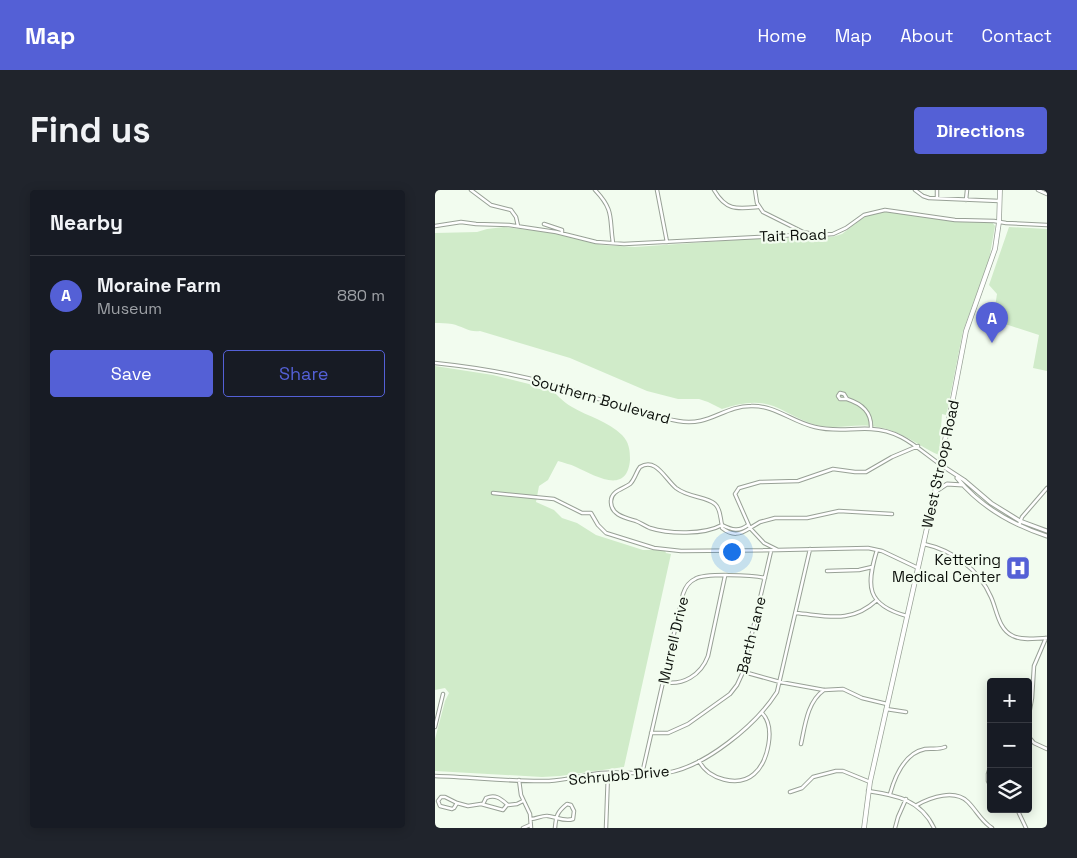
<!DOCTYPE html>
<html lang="en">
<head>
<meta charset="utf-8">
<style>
  body { margin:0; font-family:"Space Grotesk",sans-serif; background:#20242c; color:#f1f3f6 }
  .controls { position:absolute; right:15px; bottom:15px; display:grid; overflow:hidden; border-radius:5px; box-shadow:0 2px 12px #0003 }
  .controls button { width:45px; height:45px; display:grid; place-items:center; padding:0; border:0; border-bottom:1px solid #363941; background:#171b24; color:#f1f3f6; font:25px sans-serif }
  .you { position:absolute; left:296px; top:361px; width:18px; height:18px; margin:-12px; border:4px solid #fff; border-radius:50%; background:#1a73e8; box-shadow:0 0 0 8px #1a73e833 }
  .badge { display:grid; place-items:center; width:32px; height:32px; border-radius:50%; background:#5460d6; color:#fff; font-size:16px; font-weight:700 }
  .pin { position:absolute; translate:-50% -41px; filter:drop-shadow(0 1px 2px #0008) }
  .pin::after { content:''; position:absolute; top:26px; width:18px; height:15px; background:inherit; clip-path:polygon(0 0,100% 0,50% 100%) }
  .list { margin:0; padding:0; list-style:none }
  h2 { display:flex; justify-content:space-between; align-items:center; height:65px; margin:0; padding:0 20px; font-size:21px }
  h2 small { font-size:16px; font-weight:400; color:#9ea1a6 }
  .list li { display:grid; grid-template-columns:32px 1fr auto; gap:15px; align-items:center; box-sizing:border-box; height:80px; padding:0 20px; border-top:1px solid #363941 }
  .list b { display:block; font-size:19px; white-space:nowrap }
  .list p { margin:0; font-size:16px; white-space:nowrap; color:#9ea1a6 }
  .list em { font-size:16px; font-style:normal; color:#9ea1a6 }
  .actions { display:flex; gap:10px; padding:15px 20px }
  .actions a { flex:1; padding:11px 0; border:1px solid #5460d6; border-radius:5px; text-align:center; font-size:18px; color:#5460d6 }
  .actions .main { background:#5460d6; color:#fff }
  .icon { flex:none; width:28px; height:28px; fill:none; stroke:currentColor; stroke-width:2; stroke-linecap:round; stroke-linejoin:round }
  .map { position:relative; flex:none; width:612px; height:638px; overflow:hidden; border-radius:5px }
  header { display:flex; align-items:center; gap:30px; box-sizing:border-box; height:70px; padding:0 25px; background:#5460d6; color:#fff }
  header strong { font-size:24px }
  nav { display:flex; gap:28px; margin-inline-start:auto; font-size:18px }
  .intro { display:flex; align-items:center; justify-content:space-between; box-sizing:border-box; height:120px; padding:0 30px }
  h1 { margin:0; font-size:35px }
  .button { padding:12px 22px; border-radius:5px; background:#5460d6; color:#fff; font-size:18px; font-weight:700 }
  main { display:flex; gap:30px; padding:0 30px }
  aside { flex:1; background:#171b24; border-radius:5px; box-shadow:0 2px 12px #0003 }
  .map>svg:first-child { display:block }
  .green { fill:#d0ebc9 }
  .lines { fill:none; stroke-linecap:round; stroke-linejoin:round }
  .minor-casing { stroke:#98a196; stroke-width:4.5 }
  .tertiary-casing { stroke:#98a196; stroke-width:5 }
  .secondary-casing { stroke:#98a196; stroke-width:5.5 }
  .minor { stroke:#fff; stroke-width:2.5 }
  .tertiary { stroke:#fff; stroke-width:3 }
  .secondary { stroke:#fff; stroke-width:4 }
  .labels { text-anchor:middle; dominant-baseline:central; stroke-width:4.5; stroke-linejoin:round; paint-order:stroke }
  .street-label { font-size:15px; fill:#0c100b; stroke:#f2fcef }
  .poi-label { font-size:15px; fill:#0c100b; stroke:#f2fcef; text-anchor:end }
</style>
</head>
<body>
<header>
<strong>Map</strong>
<nav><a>Home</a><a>Map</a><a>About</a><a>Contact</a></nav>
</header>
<div class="intro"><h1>Find us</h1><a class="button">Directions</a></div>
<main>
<aside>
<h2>Nearby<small></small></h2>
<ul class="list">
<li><span class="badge">A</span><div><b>Moraine Farm</b><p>Museum</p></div><em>880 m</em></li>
</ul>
<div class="actions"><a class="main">Save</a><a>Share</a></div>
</aside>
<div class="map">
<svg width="612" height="638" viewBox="0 0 612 638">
  <rect width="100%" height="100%" fill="#f2fcef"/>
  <path class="green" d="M 446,22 L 458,22 L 514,31 L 557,32 L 560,36 L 554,70 L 528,141 L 512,222 L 511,225 L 507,224 L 504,265 C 479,254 466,239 435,236 C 417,234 402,240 381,235 C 367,231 356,224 343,218 C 324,209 306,213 287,219 L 273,212 L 264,209 L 243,209 L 212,201 L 135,168 L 45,141 C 35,143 27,136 17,134 C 11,133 6,133 0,133 L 0,43 L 42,42 L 52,39 L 69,37 L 120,43 L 167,55 L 200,57 L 315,49 L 397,47 L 407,44 L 432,25 Z
    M 574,37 L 612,39 L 612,181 L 598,178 L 604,145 L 558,130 L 562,104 L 554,95 Z
    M 0,176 L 58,185 L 94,194 L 104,199 L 114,197 C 121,204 128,212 137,217 C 154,227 173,231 187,245 C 194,252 195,260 195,270 C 192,306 159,285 141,277 C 135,274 129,273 123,271 L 113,290 L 104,296 L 101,312 L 119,320 L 127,328 L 142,333 L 161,345 L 208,360 L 227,360 L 230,361 L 231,363 L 236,364 L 189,577 L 125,586 L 107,587 L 0,581 L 0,549 L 10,511 L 14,503 L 10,498 L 0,500 Z"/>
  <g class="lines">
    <defs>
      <path id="minor" d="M 36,0 L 56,15 L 76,20 L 81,27 L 83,36
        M 160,0 C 180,21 174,28 178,53
        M 222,0 L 232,52
        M 279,0 C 291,21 302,19 323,17
        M 320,0 L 322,13 L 328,22 L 368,42
        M 480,0 L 488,6 L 494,8 L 564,11
        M 603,0 L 612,4
        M 502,8 L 502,0
        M 531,10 L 532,0
        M 109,34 L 127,40 L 127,43
        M 0,36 L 26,32 L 41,34 L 74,35 L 121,42 L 161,52 L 189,54 L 361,45 L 368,42 L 383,45 L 398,44 L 411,38 L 429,25 L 450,20 L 520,30 L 559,31 L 571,33 L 612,35
        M 0,173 C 38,177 75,183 112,193 C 156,205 198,223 243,231 C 274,237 288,216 316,216 C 340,215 357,232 380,237 C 399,242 417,238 436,239 C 466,240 483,259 506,275
        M 405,203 L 409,204 L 412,209 L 405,209 L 403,206 Z
        M 412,209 C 427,214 437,222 436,239
        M 483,256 L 457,267 L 431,282 L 420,282 L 398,279 L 363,291 L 325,292 L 304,298 L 300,304 L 315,338 L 329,353 L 343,360 L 433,358 L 447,361 L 483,378
        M 58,303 L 119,309 L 147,323 L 156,323 L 163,335 L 171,343 L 219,358 L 246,361 L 343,360
        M 287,335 C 269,345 234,344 215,338 C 210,336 206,333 201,331 C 191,328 175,325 176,311 C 176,301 188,299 195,294 C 200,289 201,282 205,277 C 221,267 230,289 241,298 C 254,308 271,306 280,314 C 286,319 285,328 287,335 L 287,338 C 297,346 305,345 315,338
        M 287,335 C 297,340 304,342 313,335
        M 584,335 L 587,327 L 612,298
        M 315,338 L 325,332 L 340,328 L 372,328 L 404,321 L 457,324
        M 489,354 C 517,360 544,379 556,407 C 562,420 563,439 578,446 C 588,451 601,448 612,448
        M 442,360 C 431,396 431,415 472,426
        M 392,381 L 424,380 L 437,377
        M 361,423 C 393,426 416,434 442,410
        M 309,482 L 345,492 L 389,500 L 408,499 L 427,508 L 452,514
        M 228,492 C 248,496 266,485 273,466 L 290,386
        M 451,519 L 471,522
        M 593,530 L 597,508 L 599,476 L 611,448
        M 0,537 L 8,504
        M 216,543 L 233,543 L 253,534 L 295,504 L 302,495 L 308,482 L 336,361
        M 593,546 L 599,553 L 612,559
        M 366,554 C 370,536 372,512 389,500
        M 264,571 C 273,589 303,598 319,584 C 333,572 341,537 327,523
        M 556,574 L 553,584 L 556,582
        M 207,584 L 248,404 C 250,398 253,392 260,389 C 270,383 317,385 330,388
        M 553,584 L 553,591 L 556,597
        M 0,586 C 38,587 76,592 114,591 C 131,590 149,585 166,583 C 188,581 209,585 231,583 C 270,577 321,535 342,502 L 375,359
        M 84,590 L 86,605 L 95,624 L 96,638
        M 433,601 C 461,605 486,610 499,638
        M 355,602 L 367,598 L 378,587 L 401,581 L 408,581 L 435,592
        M 455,604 C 460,586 470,563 490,559 C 497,558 503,560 510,557
        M 6,607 L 10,607 L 22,613 L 19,618 L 17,619 L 5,616 L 3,611 Z
        M 22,613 L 33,616 L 46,614 L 68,620 L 72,615
        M 48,614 L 51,608 C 61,604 66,609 73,615 L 82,614 L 88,611
        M 482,615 C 496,607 520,599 533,612 C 542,621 546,631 557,638
        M 582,619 L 591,638
        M 96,629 C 102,629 107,625 113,626 C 122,627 129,632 138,629 L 139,621 L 136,615 L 132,614 C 122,622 121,626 120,638
        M 88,638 L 95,635
        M 171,638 L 173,583
        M 460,638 L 463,627 L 471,609"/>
      <path id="tertiary" d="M 506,275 L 529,290 L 556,313 L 585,331 L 612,341
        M 522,288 C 545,316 578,335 612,346
        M 500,302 L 512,294 L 528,295"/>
      <path id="secondary" d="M 429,638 L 435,592 L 500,302 L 531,141 L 560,59 L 564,32 L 565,0"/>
    </defs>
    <use href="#minor" class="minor-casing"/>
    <use href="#tertiary" class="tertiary-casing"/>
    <use href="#secondary" class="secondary-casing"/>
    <use href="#minor" class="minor"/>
    <use href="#tertiary" class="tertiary"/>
    <use href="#secondary" class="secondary"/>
  </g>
  <defs>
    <symbol id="hospital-square" viewBox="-11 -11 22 22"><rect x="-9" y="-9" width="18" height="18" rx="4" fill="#5460d6" stroke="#f2fcef"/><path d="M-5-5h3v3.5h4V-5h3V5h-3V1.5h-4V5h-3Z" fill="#fff"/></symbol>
  </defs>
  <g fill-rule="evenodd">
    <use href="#hospital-square" x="569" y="364" width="28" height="28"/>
  </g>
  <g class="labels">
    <g class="street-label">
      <text transform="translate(358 45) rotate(-2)">Tait Road</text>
      <text transform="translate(166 209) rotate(16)">Southern Boulevard</text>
      <text transform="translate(505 274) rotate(-78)">West Stroop Road</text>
      <text transform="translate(316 445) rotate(-76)">Barth Lane</text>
      <text transform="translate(238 450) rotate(-77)">Murrell Drive</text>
      <text transform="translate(184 585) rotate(-5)">Schrubb Drive</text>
    </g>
    <g class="poi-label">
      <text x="566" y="369">Kettering<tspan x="566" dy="17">Medical Center</tspan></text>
    </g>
  </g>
</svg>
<div class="controls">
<button>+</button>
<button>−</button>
<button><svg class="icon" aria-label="layers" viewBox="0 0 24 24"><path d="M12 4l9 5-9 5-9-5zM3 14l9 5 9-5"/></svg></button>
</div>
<div class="you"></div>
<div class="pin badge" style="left:557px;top:153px">A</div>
</div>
</main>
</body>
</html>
